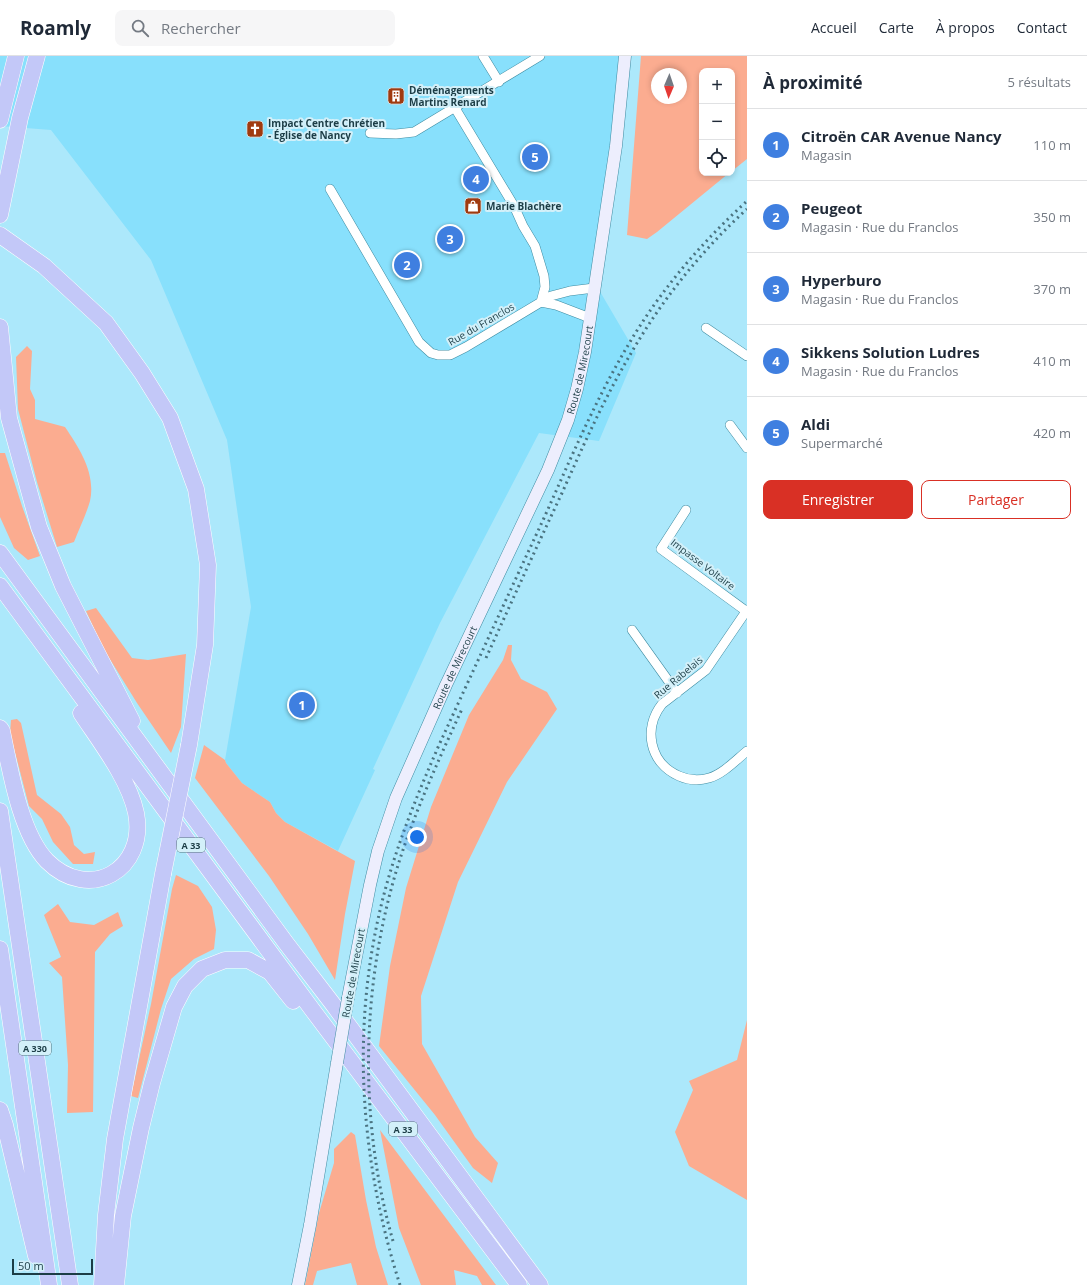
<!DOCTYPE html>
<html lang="fr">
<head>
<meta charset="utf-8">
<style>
  body { margin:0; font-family:"Open Sans",sans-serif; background:#f6f6f7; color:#1f2937 }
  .controls { position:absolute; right:12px; top:12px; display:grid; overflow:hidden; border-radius:8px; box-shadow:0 2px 6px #0003 }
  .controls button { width:36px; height:36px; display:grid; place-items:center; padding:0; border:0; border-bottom:1px solid #e0e1e3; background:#fff; color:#1f2937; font:20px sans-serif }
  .compass { position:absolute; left:651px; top:12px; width:36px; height:36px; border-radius:50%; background:#fff; box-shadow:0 2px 6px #0003; rotate:182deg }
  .scale { position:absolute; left:12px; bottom:10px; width:81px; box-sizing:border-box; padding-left:4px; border:2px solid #1c3d46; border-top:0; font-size:11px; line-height:14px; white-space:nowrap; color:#1c3d46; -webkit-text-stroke:3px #d3f0f9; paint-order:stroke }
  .you { position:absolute; left:417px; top:781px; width:14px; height:14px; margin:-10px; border:3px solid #fff; border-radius:50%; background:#1a73e8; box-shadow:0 0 0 6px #1a73e833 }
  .badge { display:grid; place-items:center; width:26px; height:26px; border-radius:50%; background:#d93025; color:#fff; font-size:13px; font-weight:700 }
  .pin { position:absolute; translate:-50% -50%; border:2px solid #fff; box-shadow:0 1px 4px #0006 }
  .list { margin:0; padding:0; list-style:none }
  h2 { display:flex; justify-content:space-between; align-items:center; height:52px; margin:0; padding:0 16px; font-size:17px }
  h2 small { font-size:13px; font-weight:400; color:#747a83 }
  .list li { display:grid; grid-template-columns:26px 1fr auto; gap:12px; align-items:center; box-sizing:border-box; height:72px; padding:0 16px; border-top:1px solid #e0e1e3 }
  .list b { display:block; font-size:15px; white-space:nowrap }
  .list p { margin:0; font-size:13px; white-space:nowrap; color:#747a83 }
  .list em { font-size:13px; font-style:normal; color:#747a83 }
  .actions { display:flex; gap:8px; padding:12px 16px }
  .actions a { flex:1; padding:9px 0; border:1px solid #d93025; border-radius:8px; text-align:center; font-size:14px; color:#d93025 }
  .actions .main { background:#d93025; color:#fff }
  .icon { flex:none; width:22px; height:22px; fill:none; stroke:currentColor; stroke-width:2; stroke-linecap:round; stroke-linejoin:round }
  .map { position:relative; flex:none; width:747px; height:1229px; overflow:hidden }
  header { display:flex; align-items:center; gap:24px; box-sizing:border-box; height:56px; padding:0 20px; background:#fff; border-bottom:1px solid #e0e1e3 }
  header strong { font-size:19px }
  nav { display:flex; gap:22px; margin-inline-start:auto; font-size:14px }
  .search { width:280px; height:36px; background:#f6f6f7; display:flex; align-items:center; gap:10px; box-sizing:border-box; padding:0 14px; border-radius:8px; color:#747a83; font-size:15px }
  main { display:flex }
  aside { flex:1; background:#fff }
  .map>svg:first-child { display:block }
  .built { fill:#88e0fc }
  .green { fill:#fbac90; fill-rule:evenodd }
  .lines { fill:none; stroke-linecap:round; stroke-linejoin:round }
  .minor-casing { stroke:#3e8ca2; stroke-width:10 }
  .secondary-casing { stroke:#3e8ca2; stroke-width:13 }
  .motorway-casing { stroke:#fff; stroke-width:17 }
  .minor { stroke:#fff; stroke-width:9 }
  .secondary { stroke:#edeefd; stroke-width:12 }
  .motorway { stroke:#c3c8f8; stroke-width:16 }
  .rail { stroke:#4a7380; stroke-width:3; stroke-dasharray:2 4; stroke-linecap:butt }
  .secondary-bridge-casing { stroke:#3e8ca2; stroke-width:13; stroke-linecap:butt }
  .motorway-bridge-casing { stroke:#fff; stroke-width:17; stroke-linecap:butt }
  .secondary-bridge { stroke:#edeefd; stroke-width:12 }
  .motorway-bridge { stroke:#c3c8f8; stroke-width:16 }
  .labels { text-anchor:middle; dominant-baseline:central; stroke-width:4; stroke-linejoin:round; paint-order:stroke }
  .shield { fill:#d3f0f9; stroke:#53737c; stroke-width:1 }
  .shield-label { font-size:9px; font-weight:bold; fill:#1c3d46 }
  .poi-label { font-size:10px; font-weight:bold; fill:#1c3d46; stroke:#d3f0f9; text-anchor:start }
  .street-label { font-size:10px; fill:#1c3d46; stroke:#d3f0f9 }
</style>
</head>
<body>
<header>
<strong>Roamly</strong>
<div class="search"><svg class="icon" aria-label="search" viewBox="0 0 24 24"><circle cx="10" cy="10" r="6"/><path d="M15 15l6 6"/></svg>Rechercher</div>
<nav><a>Accueil</a><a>Carte</a><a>À propos</a><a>Contact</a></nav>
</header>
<main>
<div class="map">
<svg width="747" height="1229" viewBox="0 0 747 1229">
  <rect width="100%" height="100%" fill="#ace8fb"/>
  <path class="built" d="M 0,0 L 624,0 L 595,227 L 636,297 L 599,385 L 539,377 L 440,567 L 373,713 L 375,714 L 338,795 L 285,766 L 276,757 L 270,746 L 242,727 L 226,707 L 225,704 L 251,551 L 227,384 L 151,204 L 51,74 L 0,70 Z"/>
  <path class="green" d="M 641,0 L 747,0 L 747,103 L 732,115 L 732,15 L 702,15 L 702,117 L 729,117 L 657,176 L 647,183 L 627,179 ZM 657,18 L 681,18 L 681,42 L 657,42 Z
    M 27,290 L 32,295 L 30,333 L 35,344 L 35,363 L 65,371 C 80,393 96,418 90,445 C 86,459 79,473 74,486 L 57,491 L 37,426 L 18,353 L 16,301 Z
    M 0,397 L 5,397 L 22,450 L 40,500 L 28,504 L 14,492 L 0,461 Z
    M 96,552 L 132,602 L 148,604 L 186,598 L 181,671 L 171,697 L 137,647 L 103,592 L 86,555 Z
    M 508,589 L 512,589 L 511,604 L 521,623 L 547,636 L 557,653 L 507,726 L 458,826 L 421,940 L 422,988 L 475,1081 L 498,1107 L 492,1127 L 473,1112 L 435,1059 L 379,990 L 390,910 L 406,832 L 431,751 L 469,659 L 503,604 Z
    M 17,663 L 21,667 L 37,739 L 61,758 L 70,771 L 74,789 L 84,798 L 95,796 L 93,808 L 73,808 L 53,786 L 42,763 L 29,750 L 10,677 L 11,664 Z
    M 204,689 L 225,704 L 226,707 L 242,727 L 270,746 L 276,757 L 285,766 L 355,805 L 345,858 L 335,924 L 308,878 L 269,820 L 195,722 Z
    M 176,819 L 198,830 L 212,851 L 216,874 L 214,893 L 194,903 L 171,923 L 161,953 L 138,1042 L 131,1040 L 151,948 L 172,833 Z
    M 58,848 L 70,866 L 94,869 L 118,856 L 123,870 L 110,878 L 95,896 L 93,1056 L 67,1057 L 68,1009 L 62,921 L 49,907 L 61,901 L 44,859 Z
    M 747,964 L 747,1144 L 689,1110 L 675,1076 L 693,1034 L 689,1025 L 737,1004 Z
    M 380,1074 L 496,1229 L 482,1229 L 477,1220 L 454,1214 L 456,1229 L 421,1229 L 399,1172 Z
    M 351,1076 L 355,1079 L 366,1144 L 376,1191 L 388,1229 L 357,1229 L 351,1207 L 317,1215 L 313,1229 L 305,1229 L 319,1157 L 334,1107 L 334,1093 Z"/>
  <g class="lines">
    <defs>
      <path id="minor" d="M 483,0 L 499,26
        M 455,52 L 514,150 L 523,170 L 535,190 L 544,220 L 545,231 L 541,246
        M 370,77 L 396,78 L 414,76 L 540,0
        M 330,133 L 419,286 L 431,297 L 438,299 L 450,299 L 466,291 L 551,240 L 570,235 L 594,232
        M 541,246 L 556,249 L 590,262
        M 706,272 L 747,300
        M 730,369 L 747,392
        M 686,454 L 661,493 L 746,555
        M 747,554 L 706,614 L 662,648 C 643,672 649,707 679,720 C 688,724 699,725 709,722 C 723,718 736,704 747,695
        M 632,574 L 677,637"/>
      <g id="secondary">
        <path id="s1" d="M 348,942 L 370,829 L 378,795 L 396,742 L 446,629 L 548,414 L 568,364 L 577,333 L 585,296 L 608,143 L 616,90 L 625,0"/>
        <path d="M 298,1229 L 310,1169 L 337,1007"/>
      </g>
      <path id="motorway" d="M 0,64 L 16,0
        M 0,159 L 20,62 L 37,0
        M 0,179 L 44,210 L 106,267 L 142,317 L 170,362 L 196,433 L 208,509 L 205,589 L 189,689
        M 0,271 L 9,362 L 39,471 L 63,530 L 132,665
        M 0,497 L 286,887 L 332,947 L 540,1229
        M 0,530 L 311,952 L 519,1229
        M 0,672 L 2,675 C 10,713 20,777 47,805 C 89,847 147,814 136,757 C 129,723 100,686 81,657
        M 0,755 L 70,1229
        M 0,893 L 49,1229
        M 0,1054 L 5,1069 L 36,1200
        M 102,1229 L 106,1159 L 115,1083 L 163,818
        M 116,1229 L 123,1160 L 141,1072 L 152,1027 L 174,951 L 185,930 L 202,913 L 225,904 L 248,904 L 270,916 L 293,945"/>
    </defs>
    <use href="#minor" class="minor-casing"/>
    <use href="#secondary" class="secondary-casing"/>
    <use href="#motorway" class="motorway-casing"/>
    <use href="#minor" class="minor"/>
    <use href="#secondary" class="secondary"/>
    <use href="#motorway" class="motorway"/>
    <path class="rail" d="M 486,602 C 511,547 536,492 562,437 C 583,390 604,343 630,299 C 661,245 701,195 747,153
      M 393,1185 C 358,1063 361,927 399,806 C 416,753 439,703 462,653
      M 400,1229 C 356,1091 349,946 393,807 C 406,766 422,728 439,689 C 474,613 509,537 544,462 C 570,404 595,345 627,291 C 659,236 700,188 747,145"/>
    <defs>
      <path id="secondary-bridge" d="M 337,1007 L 348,942"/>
      <path id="motorway-bridge" d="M 163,818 L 189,689"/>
    </defs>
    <use href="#secondary-bridge" class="secondary-bridge-casing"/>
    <use href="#motorway-bridge" class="motorway-bridge-casing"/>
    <use href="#secondary-bridge" class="secondary-bridge"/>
    <use href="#motorway-bridge" class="motorway-bridge"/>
  </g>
  <defs>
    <symbol id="building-square" viewBox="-11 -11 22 22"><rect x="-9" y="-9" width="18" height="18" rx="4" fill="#a03a0f" stroke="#d3f0f9"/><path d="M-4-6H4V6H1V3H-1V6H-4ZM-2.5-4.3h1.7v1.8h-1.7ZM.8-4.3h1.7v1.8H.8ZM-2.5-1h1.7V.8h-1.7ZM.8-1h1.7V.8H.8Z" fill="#fff"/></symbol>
    <symbol id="church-square" viewBox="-11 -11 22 22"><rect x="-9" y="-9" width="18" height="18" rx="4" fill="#a03a0f" stroke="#d3f0f9"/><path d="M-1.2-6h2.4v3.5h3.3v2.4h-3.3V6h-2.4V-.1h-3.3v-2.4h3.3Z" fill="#fff"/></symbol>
    <symbol id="shop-square" viewBox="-11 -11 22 22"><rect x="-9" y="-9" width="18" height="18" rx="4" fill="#a03a0f" stroke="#d3f0f9"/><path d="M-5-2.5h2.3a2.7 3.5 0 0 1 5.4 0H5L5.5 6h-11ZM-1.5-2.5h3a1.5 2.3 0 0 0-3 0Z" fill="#fff"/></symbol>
  </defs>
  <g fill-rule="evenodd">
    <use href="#building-square" x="386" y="30" width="20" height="20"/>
    <use href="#church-square" x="245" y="63" width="20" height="20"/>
    <use href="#shop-square" x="463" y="140" width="20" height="20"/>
  </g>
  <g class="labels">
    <g class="shield">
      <rect x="177" y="782" width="28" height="14" rx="3"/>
      <rect x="19" y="985" width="32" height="14" rx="3"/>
      <rect x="389" y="1066" width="28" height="14" rx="3"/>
    </g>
    <g class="shield-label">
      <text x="191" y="789">A 33</text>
      <text x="35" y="992">A 330</text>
      <text x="403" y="1073">A 33</text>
    </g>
    <g class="poi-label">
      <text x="409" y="34">Déménagements<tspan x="409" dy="12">Martins Renard</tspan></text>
      <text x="268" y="67">Impact Centre Chrétien<tspan x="268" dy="12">- Église de Nancy</tspan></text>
      <text x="486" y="150">Marie Blachère</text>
    </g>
    <g class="street-label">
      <text transform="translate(481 268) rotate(-30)">Rue du Franclos</text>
      <text stroke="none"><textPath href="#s1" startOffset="673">Route de Mirecourt</textPath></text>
      <text transform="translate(703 508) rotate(37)">Impasse Voltaire</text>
      <text stroke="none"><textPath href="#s1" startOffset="349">Route de Mirecourt</textPath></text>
      <text transform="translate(678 621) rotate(-40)">Rue Rabelais</text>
      <text transform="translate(353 917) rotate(-80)">Route de Mirecourt</text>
    </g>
  </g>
</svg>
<div class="controls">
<button>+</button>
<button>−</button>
<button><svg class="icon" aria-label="locate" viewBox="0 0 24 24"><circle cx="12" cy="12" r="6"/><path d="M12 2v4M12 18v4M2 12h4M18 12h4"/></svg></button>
</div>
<svg class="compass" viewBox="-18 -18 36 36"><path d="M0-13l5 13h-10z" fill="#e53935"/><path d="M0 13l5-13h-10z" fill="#747a83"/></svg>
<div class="scale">50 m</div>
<div class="you"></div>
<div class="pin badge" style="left:302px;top:649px;background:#3f7fe0">1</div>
<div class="pin badge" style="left:407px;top:209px;background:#3f7fe0">2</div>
<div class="pin badge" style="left:450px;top:183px;background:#3f7fe0">3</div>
<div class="pin badge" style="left:476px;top:123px;background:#3f7fe0">4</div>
<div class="pin badge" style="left:535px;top:101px;background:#3f7fe0">5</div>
</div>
<aside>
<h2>À proximité<small>5 résultats</small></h2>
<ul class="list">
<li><span class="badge" style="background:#3f7fe0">1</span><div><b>Citroën CAR Avenue Nancy</b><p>Magasin</p></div><em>110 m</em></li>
<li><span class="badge" style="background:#3f7fe0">2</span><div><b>Peugeot</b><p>Magasin · Rue du Franclos</p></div><em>350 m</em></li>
<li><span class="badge" style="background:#3f7fe0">3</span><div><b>Hyperburo</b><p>Magasin · Rue du Franclos</p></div><em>370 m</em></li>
<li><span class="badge" style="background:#3f7fe0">4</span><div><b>Sikkens Solution Ludres</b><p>Magasin · Rue du Franclos</p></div><em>410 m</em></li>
<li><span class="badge" style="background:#3f7fe0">5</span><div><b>Aldi</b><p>Supermarché</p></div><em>420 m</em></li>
</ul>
<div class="actions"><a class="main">Enregistrer</a><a>Partager</a></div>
</aside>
</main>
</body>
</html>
